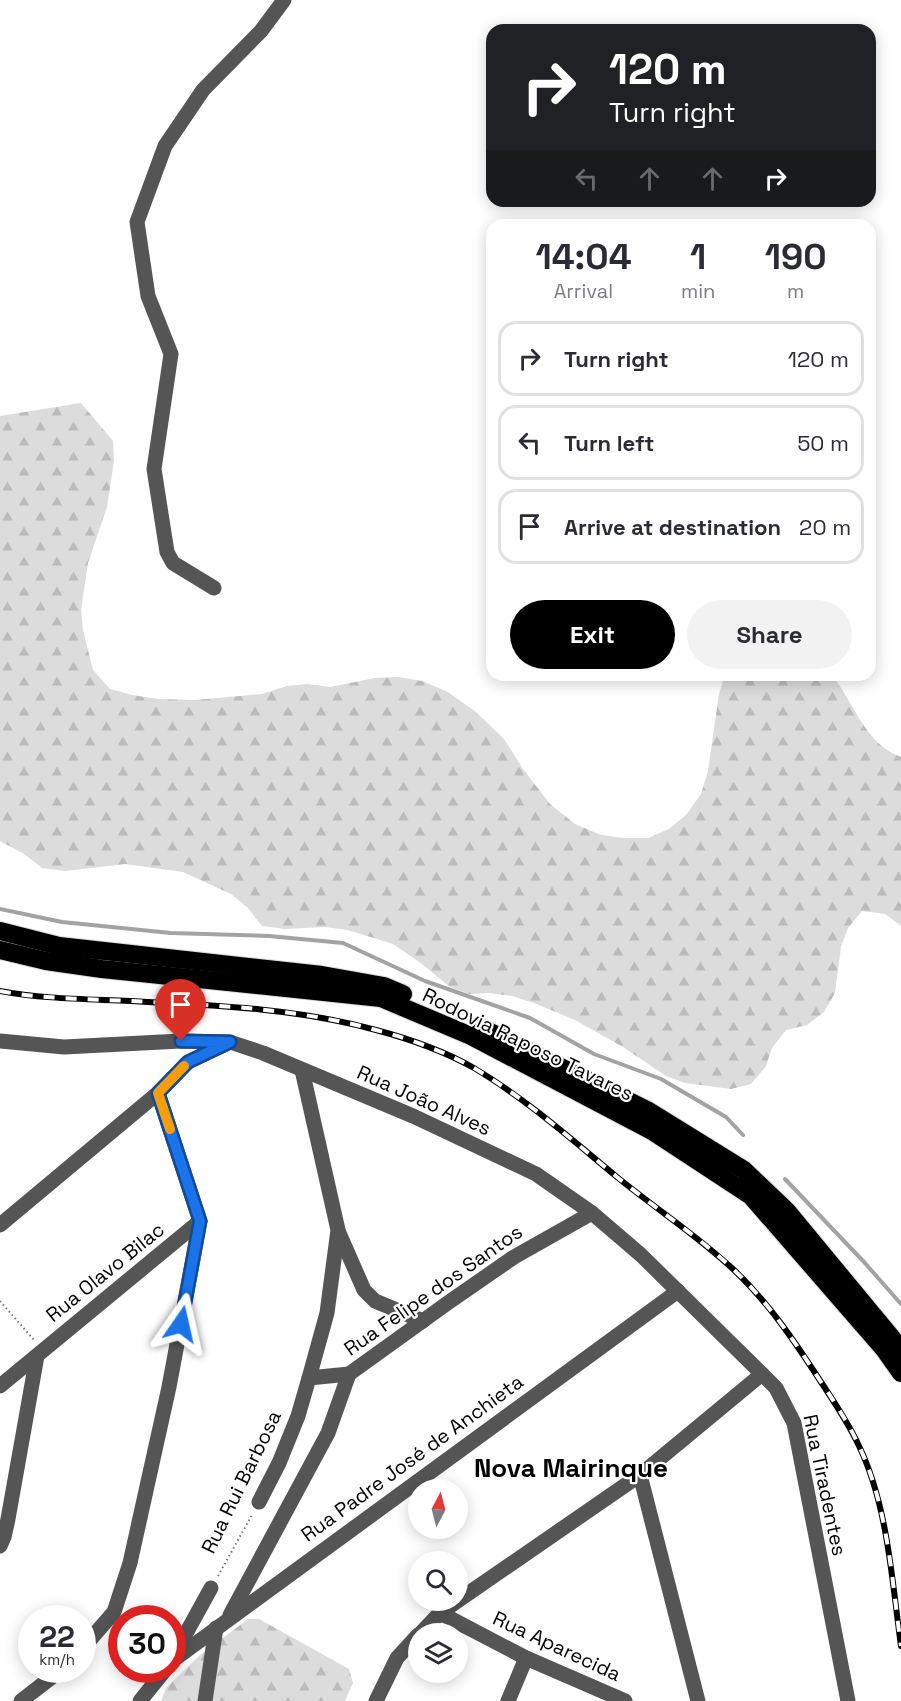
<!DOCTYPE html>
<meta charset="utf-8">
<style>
body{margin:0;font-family:"Space Grotesk",sans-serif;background:#f2f2f3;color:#2b2b33;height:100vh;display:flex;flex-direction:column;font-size:22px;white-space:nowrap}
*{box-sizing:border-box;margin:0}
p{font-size:20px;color:#7c7c81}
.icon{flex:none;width:33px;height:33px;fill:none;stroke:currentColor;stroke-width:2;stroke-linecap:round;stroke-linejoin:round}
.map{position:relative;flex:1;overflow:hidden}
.drawer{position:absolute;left:486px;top:219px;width:390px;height:462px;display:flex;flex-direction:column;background:#fff;border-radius:18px;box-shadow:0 3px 15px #0003}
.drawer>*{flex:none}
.hud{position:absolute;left:486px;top:24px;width:390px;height:183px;border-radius:18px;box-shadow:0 3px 15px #0003;background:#202124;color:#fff;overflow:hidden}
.needle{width:39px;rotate:7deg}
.buttons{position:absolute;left:408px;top:1479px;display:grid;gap:12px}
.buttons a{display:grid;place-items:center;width:60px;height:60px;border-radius:50%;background:#fff;box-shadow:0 3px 15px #0003;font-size:30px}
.speed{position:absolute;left:18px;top:1605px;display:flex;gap:12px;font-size:30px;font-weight:700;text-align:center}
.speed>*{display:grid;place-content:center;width:78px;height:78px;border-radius:50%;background:#fff;box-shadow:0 3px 15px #0003;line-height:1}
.speed small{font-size:15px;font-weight:400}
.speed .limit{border:9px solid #d22;background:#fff;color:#111}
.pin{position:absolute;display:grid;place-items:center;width:51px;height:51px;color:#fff;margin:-62px -26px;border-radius:50% 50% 50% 0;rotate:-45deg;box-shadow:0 0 6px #0007}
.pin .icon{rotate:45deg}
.me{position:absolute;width:66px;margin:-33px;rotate:11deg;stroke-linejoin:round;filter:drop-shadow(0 0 4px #0008)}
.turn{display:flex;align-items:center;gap:21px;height:126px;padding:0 24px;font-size:27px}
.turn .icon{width:78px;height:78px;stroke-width:2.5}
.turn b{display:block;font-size:42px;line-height:51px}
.lanes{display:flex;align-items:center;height:57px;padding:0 24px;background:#0003;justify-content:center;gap:30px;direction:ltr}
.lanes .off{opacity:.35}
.eta{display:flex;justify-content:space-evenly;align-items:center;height:102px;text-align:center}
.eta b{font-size:36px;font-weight:800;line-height:42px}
.primary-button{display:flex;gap:12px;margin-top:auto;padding:12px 24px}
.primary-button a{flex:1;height:69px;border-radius:36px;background:#000;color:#fff;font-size:24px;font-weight:800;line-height:69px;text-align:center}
.primary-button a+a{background:#f2f2f3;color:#2b2b33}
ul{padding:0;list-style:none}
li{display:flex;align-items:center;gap:18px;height:75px;margin:0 12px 9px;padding:0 12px;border:3px solid #e1e1e2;border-radius:18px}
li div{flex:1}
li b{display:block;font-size:22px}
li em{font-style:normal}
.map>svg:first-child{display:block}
.forest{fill:url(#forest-firs)}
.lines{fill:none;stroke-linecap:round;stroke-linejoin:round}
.stream{stroke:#a3a3a3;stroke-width:4}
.highway-casing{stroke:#dbdbdb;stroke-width:20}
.path{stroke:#777;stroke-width:2;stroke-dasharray:1.5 3;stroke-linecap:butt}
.minor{stroke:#555;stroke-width:15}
.highway{stroke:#000;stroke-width:18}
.rail-casing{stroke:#000;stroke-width:6}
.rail{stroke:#fff;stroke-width:4;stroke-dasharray:11;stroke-linecap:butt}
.route-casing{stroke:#114b97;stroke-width:15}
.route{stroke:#1a73e8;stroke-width:10}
.slow{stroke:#f59e0b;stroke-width:10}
.labels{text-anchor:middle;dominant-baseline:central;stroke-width:4.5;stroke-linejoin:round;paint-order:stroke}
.street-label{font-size:20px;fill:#000;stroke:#fff}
.district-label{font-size:26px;font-weight:bold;fill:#000;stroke:#fff}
</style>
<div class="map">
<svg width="901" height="1701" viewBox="0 0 901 1701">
<defs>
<pattern id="forest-firs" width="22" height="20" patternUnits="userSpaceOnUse" patternTransform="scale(1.5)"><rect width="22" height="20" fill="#dcdcdc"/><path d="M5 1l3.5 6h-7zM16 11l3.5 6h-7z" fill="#bbb"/></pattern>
</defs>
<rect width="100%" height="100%" fill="#fff"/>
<g class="forest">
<path d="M 81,403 L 113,441 L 114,461 L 107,507 L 88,563 L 81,610 L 83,630 L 93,670 L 110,689 L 132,695 L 159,699 L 195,700 L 262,694 L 287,686 L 307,684 L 330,687 L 375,678 L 398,677 L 422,681 L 448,692 L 476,712 L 504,739 L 523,769 L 550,804 L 575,824 L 601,835 L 624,838 L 648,838 L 669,829 L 686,815 L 701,794 L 708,771 L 719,694 L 725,675 L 832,675 C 854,703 865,744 901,757 L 901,926 L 885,914 L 862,911 L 848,928 L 841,947 L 835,993 L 824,1012 L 807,1025 L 786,1030 L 772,1048 L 766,1066 L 751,1084 L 731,1089 L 685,1083 L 666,1076 L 623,1047 L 575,1020 L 534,1003 L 512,996 L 489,993 L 469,994 L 450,987 L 422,964 L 393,944 L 348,930 L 325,927 L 285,929 L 262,926 L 248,908 L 231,894 L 183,872 L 125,864 L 65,871 L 42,868 L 24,854 L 0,841 L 0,416 Z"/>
<polygon points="248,1619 259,1619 349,1669 353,1683 345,1701 161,1701 166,1688 199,1656"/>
</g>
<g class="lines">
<g class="stream">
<polyline points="0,909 62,922 171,933 269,936 343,943 425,981 530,1018 594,1054 661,1079 726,1117 743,1135"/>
<polyline points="785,1179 864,1262 901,1304"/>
</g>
<defs>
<g id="highway">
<polyline points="0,931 59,946 322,975 384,986 403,994"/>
<polyline points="0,950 46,961 102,969 381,998 471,1036 652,1131 751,1196 884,1349 901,1373"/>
<polyline points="478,1026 647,1110 744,1170 787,1211 901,1349"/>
</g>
</defs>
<use href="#highway" class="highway-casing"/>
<g class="path">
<polyline points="0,1301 34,1340"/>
<polyline points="218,1576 253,1513"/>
</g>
<g class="minor">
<polyline points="214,588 173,563 167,552 154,469 171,354 148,296 137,222 165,146 203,90 261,31 284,0"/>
<polyline points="0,1041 64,1047 181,1041 230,1042 263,1053 413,1116 536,1174 592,1213 641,1255 762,1374 776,1388 794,1423 848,1701"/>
<polyline points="0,1225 158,1093 188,1062 226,1044"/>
<polyline points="339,1233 364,1290 375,1301 423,1321"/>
<polyline points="309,1378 349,1374"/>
<polyline points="0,1386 200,1221"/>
<polyline points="640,1475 698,1701"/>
<polyline points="259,1502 279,1463 298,1416 309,1378 327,1313 338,1230 302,1070"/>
<polyline points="0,1546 4,1537 8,1519 37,1356"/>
<polyline points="440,1613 526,1658 625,1701"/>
<polyline points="230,1615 328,1433 349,1374 449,1302 514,1257 592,1213"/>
<polyline points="420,1634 440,1613 640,1475 762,1374"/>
<polyline points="82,1649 114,1612 130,1563 169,1387 200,1221 158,1093"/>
<polyline points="173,1657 211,1588"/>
<polyline points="172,1661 678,1291"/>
<polyline points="21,1701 61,1670"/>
<polyline points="140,1701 165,1670"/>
<polyline points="205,1701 216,1628"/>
<polyline points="376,1701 397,1658 418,1635"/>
<polyline points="508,1701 526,1658"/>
</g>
<use href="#highway" class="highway"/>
<defs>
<path id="rail" d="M 0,991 C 42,999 87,999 130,1001 C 212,1005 296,1008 376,1030 C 410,1039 444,1051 474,1068 C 526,1099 571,1139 617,1177 C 656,1209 698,1236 734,1270 C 769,1303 795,1342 821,1382 C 835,1403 849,1424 859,1446 C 888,1506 892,1582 901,1646"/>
</defs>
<use href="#rail" class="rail-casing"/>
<use href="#rail" class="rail"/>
</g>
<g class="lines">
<defs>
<polyline id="route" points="181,1324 200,1221 158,1093 188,1062 230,1042 181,1041"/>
</defs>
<use href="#route" class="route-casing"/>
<use href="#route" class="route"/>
<polyline class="slow" points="170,1129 158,1093 184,1066"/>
</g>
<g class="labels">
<g class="street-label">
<text transform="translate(528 1044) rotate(26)">Rodovia Raposo Tavares</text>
<text transform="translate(424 1100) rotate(24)">Rua João Alves</text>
<text transform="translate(105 1272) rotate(-39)">Rua Olavo Bilac</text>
<text transform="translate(433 1290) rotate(-35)">Rua Felipe dos Santos</text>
<text transform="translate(412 1458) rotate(-36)">Rua Padre José de Anchieta</text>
<text transform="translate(241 1482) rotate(-64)">Rua Rui Barbosa</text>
<text transform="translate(825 1485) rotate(78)">Rua Tiradentes</text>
<text transform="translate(557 1646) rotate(25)">Rua Aparecida</text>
</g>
<g class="district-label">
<text x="571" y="1468">Nova Mairinque</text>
</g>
</g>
</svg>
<div class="buttons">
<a><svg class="needle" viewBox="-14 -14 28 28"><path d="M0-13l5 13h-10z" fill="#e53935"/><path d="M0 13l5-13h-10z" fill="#7c7c81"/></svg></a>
<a><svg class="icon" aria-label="search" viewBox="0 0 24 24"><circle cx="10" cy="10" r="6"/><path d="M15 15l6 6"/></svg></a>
<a><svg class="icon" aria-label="layers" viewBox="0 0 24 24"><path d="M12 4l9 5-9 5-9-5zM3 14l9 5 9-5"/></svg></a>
</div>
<div class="speed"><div>22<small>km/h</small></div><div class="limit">30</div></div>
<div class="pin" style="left:181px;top:1041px;background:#d93025"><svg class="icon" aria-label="arrive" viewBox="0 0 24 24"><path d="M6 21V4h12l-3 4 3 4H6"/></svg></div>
<svg class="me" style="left:181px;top:1324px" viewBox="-20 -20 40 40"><path d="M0-17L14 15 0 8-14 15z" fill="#1a73e8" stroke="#fff" stroke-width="4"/></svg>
<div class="hud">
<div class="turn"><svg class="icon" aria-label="right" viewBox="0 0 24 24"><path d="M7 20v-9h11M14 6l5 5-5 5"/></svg><div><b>120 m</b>Turn right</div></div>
<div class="lanes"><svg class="icon off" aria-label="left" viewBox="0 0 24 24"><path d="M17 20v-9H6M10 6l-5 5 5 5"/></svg><svg class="icon off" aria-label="ahead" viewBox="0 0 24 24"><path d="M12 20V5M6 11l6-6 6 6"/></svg><svg class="icon off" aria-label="ahead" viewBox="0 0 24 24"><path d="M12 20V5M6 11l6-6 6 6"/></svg><svg class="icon" aria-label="right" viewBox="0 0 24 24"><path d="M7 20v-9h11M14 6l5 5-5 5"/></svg></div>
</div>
<section class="drawer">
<div class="eta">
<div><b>14:04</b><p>Arrival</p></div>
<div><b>1</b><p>min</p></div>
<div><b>190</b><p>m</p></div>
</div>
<ul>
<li><svg class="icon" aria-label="right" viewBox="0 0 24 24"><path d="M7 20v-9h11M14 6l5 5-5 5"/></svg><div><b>Turn right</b></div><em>120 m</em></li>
<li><svg class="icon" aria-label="left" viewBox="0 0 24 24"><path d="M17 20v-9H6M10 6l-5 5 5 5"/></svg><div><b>Turn left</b></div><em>50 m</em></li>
<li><svg class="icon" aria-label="arrive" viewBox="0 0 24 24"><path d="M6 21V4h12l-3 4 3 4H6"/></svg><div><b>Arrive at destination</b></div><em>20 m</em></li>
</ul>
<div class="primary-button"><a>Exit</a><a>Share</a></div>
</section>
</div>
